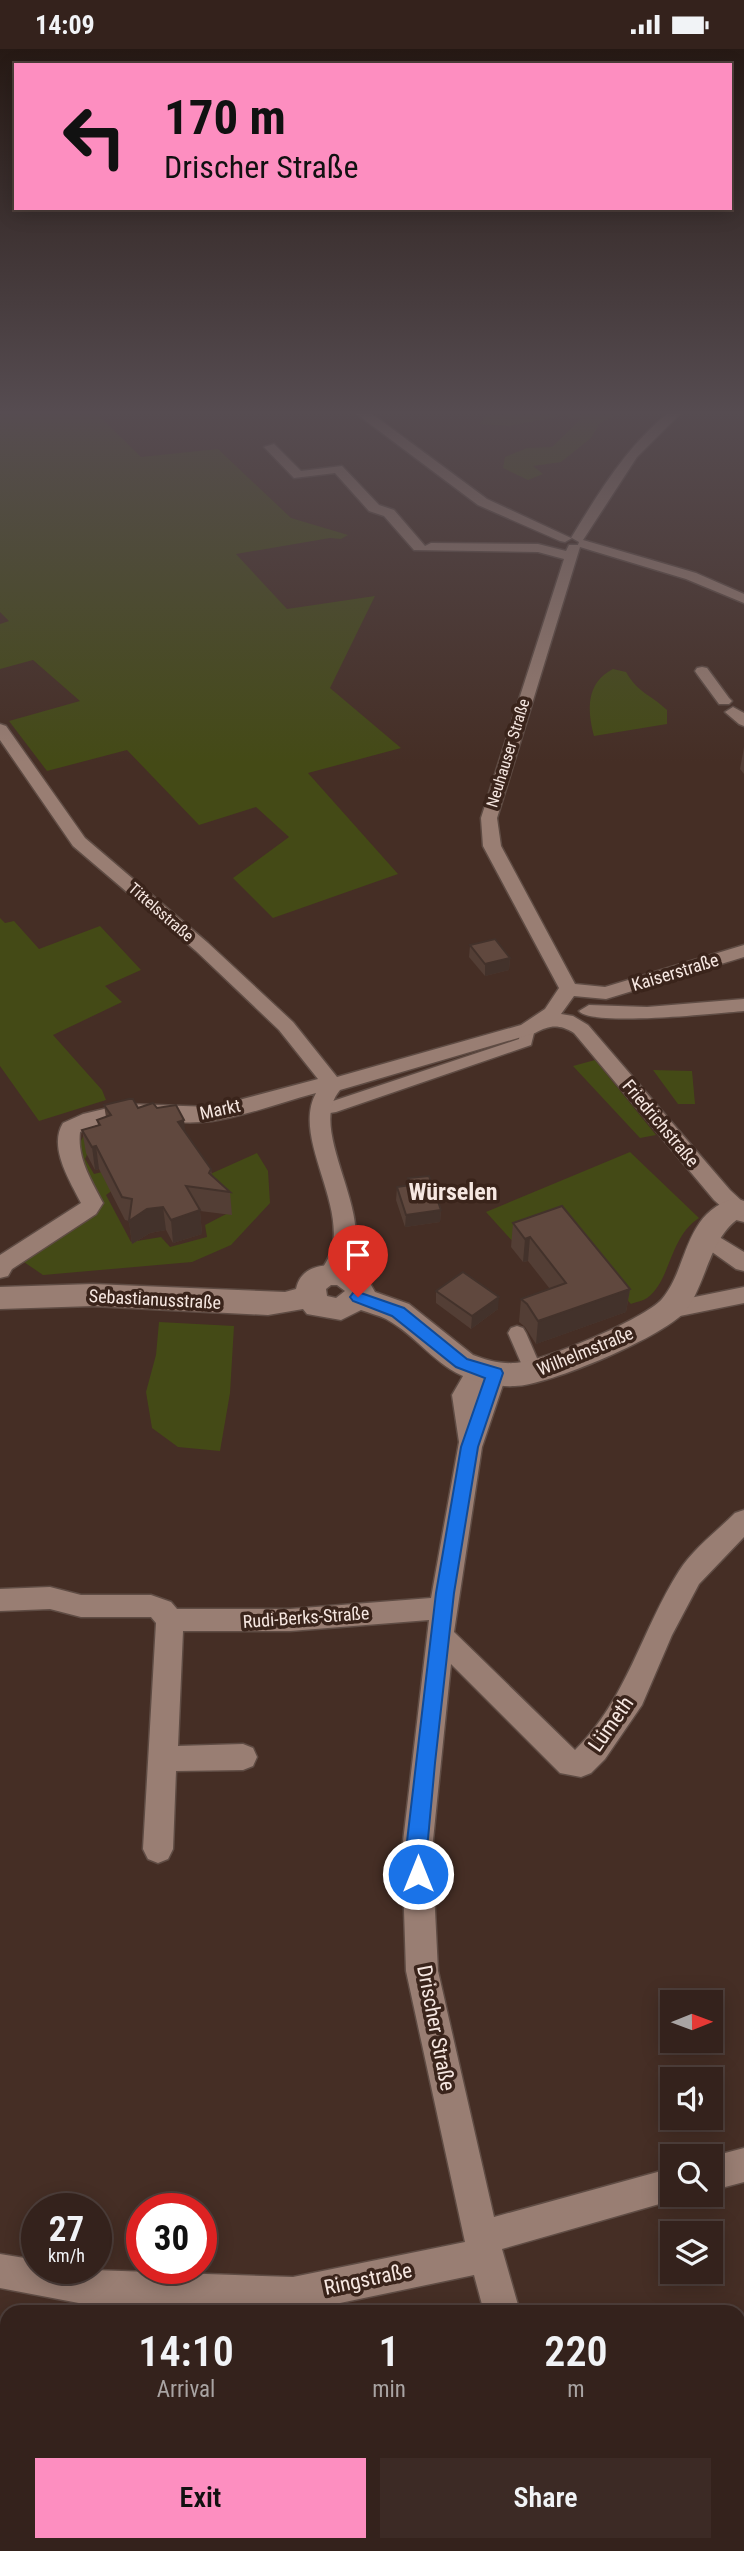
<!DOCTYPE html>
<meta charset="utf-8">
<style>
body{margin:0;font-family:"Roboto Condensed",sans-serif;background:#3c2a25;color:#f1f3f6;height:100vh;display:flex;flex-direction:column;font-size:26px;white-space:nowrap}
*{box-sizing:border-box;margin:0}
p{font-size:23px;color:#a9a4a3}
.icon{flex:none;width:38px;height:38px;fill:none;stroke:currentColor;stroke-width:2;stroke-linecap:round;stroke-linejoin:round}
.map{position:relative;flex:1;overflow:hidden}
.sheet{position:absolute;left:0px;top:2256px;width:746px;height:247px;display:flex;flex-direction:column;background:#34221c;border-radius:21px 21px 0 0;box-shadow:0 4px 18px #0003,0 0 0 2px #4e3f3b}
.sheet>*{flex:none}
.top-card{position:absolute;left:14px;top:14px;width:718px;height:147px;border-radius:0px;box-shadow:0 4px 18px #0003,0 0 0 2px #4e3f3b;background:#fd8ec0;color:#111;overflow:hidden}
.needle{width:46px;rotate:89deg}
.tools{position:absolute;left:660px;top:1941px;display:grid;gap:14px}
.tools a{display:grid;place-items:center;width:63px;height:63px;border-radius:0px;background:#34221c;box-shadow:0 4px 18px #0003,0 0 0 2px #4e3f3b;font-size:35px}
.speed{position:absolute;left:21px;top:2144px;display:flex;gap:14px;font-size:35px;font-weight:700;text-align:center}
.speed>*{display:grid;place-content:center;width:91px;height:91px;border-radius:50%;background:#34221c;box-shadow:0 4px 18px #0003,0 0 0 2px #4e3f3b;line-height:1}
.speed small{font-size:18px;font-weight:400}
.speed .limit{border:10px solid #d22;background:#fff;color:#111}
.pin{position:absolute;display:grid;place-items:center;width:60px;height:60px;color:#fff;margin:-72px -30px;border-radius:50% 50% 50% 0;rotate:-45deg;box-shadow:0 0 7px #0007}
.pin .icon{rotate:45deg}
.me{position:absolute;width:77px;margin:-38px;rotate:0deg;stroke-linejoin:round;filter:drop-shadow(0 0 5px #0008)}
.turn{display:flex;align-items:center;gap:24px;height:147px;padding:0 35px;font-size:32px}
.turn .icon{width:91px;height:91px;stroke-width:2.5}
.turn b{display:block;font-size:49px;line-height:60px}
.eta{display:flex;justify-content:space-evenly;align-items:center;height:119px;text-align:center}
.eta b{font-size:42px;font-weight:600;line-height:49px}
.cta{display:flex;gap:14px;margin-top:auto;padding:14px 35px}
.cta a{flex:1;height:80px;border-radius:0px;background:#fd8ec0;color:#111;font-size:28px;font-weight:600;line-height:80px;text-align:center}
.cta a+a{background:#3c2a25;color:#f1f3f6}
.status{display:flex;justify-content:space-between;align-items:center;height:49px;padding:0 35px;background:#34221c;direction:ltr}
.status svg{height:19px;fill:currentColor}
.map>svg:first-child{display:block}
.green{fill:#444a16}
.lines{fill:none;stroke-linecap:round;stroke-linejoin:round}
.pedestrian-casing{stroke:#5f4c44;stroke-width:3}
.minor-casing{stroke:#5f4c44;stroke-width:3}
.tertiary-casing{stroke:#5f4c44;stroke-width:3}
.pedestrian{fill:#997e73;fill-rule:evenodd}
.minor{fill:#997e73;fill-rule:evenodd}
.tertiary{fill:#997e73;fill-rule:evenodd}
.wall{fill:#533e35}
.shaded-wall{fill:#43322b}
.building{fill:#60483e;stroke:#43322b;stroke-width:2}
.route{fill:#1a73e8;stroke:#114b97;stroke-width:2}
.labels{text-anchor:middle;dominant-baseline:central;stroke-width:7;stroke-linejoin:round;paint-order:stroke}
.far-street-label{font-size:16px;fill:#f6e7e1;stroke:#3a241b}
.street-label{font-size:18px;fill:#f6e7e1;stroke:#3a241b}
.near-street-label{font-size:21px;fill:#f6e7e1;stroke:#3a241b}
.district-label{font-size:24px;font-weight:bold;fill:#f6e7e1;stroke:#3a241b}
</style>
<div class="status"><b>14:09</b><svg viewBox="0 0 49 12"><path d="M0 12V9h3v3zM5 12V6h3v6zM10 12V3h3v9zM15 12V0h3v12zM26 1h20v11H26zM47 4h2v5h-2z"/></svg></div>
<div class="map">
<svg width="744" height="2502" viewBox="0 0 744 2502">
<rect width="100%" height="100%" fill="#452e25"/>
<g class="green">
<polygon points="0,363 95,363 141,408 218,400 291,469 348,486 341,490 330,489 236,505 287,560 375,547 330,639 401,699 308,724 398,825 273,869 233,829 289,788 256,758 199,776 127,701 47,722 9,672 80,652 33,611 0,620 0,575 9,572 0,563"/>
<polygon points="519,363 622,363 600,374 591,389 561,413 533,417 543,425 528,431 503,419 505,408 527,399 552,398 581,370 561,367 509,377 479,375 486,367"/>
<path d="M 613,620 L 626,623 C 638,644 650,645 667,661 L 667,675 L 594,687 C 587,660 586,634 613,620 Z"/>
<polygon points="0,869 5,874 14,872 39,900 100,877 141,921 105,937 122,953 53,986 102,1041 106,1051 39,1072 0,1017"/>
<polygon points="595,1011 656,1086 640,1089 573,1017"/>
<polygon points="653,1021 692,1022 695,1055 678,1055"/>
<path d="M 103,1071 L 85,1110 L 94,1125 L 110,1121 L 117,1138 L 106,1146 L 131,1193 L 161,1188 L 170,1198 L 207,1188 L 205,1176 L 230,1163 L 208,1126 L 257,1104 L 268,1122 L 270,1154 L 231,1196 L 192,1213 L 43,1226 L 21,1211 L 91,1163 C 82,1130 63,1088 103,1071 Z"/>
<path d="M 630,1103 L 699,1169 C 669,1188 671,1232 647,1249 C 643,1252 635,1253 631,1255 L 561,1178 L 515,1195 L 486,1163 Z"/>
<polygon points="159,1273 234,1277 230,1344 220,1402 178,1398 152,1379 146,1343 156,1306"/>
</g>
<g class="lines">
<defs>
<g id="pedestrian">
<polygon points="528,975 535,980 531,996 336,1063 330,1064 322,1059 324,1055 519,990 521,980"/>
<polygon points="517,1277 523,1279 526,1284 543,1323 540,1328 528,1328 525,1323 508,1284 511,1279"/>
</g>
<g id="minor">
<path d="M 354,363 L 368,363 L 379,370 L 487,450 L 571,489 C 599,443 627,397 669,363 L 682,363 L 637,408 L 583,491 L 696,524 L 744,545 L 744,554 L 686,530 L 580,498 L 497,769 L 501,797 L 575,935 L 605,938 L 744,896 L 744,908 L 606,950 L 574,947 L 561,965 L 573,967 L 588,976 L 730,1141 L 744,1154 L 744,1173 L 736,1171 L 714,1151 L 574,984 C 559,975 550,976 535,984 L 340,1041 C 309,1077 363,1148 355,1197 C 353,1209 345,1220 338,1231 L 330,1233 L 322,1231 L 319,1225 C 324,1216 331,1207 333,1196 C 341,1146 293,1086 316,1044 C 282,1053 246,1067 212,1072 C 160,1079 134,1057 80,1083 C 77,1109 91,1131 103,1154 L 96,1165 L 12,1220 L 8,1227 L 0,1229 L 0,1206 L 81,1154 C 70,1132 48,1098 63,1074 L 83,1065 L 125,1055 L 212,1058 L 318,1030 L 279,981 L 196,902 L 73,797 L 0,691 L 0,675 L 6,677 L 85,789 L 208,894 L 293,973 L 337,1028 L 521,976 L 545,960 L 559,939 L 483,797 L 481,769 L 564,510 L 538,503 L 414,501 L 384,467 L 369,462 L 335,424 L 294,429 L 264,398 L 274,395 L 301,422 L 342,417 L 379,456 L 394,461 L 425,497 L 431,494 L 538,495 L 566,502 L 569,496 L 578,496 L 579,493 L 572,489 L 565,493 L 560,492 L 478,456 Z"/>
<polygon points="702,618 707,619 729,649 732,652 729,655 719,655 697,625 695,622 697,619"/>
<polygon points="733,658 744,664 744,677 739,675 725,663"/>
<path d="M 744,950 L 744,962 C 718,964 592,978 579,962 L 589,956 L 647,958 Z"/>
<polygon points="706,1180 744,1203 744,1222 736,1220 698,1193 695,1188 698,1183"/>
<polygon points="744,1238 744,1254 670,1269 662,1267 659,1261 662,1255 670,1253"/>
<path d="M 478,1312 L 488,1317 L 495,1315 L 503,1318 L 507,1324 L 482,1398 L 454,1583 L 575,1701 C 626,1652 642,1580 679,1522 C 693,1500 717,1482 735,1464 L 744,1461 L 744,1488 L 699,1535 L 672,1586 L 642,1656 L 605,1710 L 591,1724 L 581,1728 L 560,1724 L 451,1615 L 432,1801 L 438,1922 L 494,2168 L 672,2119 L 672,2146 L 685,2146 L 684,2148 L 502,2200 L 520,2263 L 484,2263 L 474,2226 L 297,2263 L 84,2255 L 0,2239 L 0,2205 L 37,2211 L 37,2219 L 293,2228 L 465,2193 L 406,1922 L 402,1801 L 429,1571 L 290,1582 L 183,1582 L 178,1697 L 243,1695 L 253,1699 L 257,1708 L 253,1717 L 243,1721 L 176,1722 L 173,1800 L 168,1810 L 158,1814 L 148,1810 L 143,1800 L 156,1574 L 151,1568 L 81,1568 L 50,1560 L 0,1562 L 0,1540 L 50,1538 L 81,1546 L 151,1546 L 171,1553 L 177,1560 L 290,1560 L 431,1549 L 459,1393 L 452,1346 L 470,1315 Z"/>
<polygon points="744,2099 744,2133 710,2142 710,2108"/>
<polygon points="554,2496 592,2496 595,2502 556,2502"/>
</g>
<path id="tertiary" d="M 735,1149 L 744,1152 L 744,1166 C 710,1185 708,1230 687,1260 C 669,1286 547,1337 515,1337 C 500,1338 481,1334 468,1329 C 435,1317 416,1286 386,1270 C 378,1266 369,1264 361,1261 L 341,1271 L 307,1265 L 303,1260 L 268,1266 L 93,1257 L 0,1260 L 0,1238 L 93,1235 L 285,1243 L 296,1240 C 303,1208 342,1215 364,1224 L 375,1243 L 409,1255 L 473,1306 C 485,1311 501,1315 515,1314 C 542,1313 645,1270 662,1250 C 689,1218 683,1164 735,1149 ZM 331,1236 L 337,1236 L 345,1242 L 336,1249 L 327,1247 L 326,1240 Z"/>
</defs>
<use href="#pedestrian" class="pedestrian-casing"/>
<use href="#minor" class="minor-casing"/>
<use href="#tertiary" class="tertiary-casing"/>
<use href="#pedestrian" class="pedestrian"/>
<use href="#minor" class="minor"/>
<use href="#tertiary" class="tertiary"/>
</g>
<g class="wall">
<polygon points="744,698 744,725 740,720"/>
<polygon points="470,896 510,909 509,921 485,927 469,908"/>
<polygon points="104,1056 157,1059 185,1083 211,1120 212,1127 230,1143 232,1166 200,1162 202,1185 173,1194 166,1181 150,1184 132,1195 129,1172 125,1171 99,1120 95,1121 86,1104 82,1081 98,1076 97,1071 106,1068"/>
<polygon points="408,1129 441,1161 440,1173 405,1178 396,1151 397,1138 408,1137"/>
<polygon points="513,1174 630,1240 626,1263 536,1295 525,1278 519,1273 521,1250 550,1240 528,1212 523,1213 511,1198"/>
<polygon points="436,1242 498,1260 471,1280 436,1254"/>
</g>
<g class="shaded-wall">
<polygon points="510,909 509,921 485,927 485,915"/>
<polygon points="184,1071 187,1094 178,1073"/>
<polygon points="96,1097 99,1120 95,1121 92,1098"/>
<polygon points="163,1158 166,1181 150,1184 132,1195 129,1172 147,1160"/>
<polygon points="200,1161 202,1185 173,1194 171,1171"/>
<polygon points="441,1161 440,1173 405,1178 406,1166"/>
<polygon points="530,1188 528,1212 523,1213 525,1190"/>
<polygon points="630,1240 626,1263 536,1295 538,1272"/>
<polygon points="499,1248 498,1260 471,1280 472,1267"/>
</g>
<g class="building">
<polygon points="495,890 510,909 485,915 470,896"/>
<polygon points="129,1050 133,1050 138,1059 153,1054 157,1059 176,1056 184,1071 178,1073 211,1120 209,1124 230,1143 186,1137 200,1161 171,1171 163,1158 147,1160 129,1172 132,1150 122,1148 96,1097 92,1098 82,1081 100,1076 97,1071 111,1066 104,1056"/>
<polygon points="429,1127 441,1161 406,1166 397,1138 411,1136 408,1129"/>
<polygon points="562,1157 630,1240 538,1272 527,1255 521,1250 566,1234 530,1188 525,1190 513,1174"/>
<polygon points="463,1223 499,1248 472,1267 436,1242"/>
</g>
<linearGradient id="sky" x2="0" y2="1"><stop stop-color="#261914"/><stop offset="0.51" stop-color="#564c51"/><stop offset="1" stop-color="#564c51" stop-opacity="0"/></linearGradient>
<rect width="744" height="713" fill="url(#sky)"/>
<polygon class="route" points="358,1243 404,1259 467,1310 501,1320 503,1324 478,1398 454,1544 435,1714 427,1801 428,1825 425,1832 418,1835 410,1832 407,1825 406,1801 436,1544 461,1398 485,1329 456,1318 392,1267 353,1252 350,1248 353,1244"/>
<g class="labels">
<g class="far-street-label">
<text transform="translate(508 704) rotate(-73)">Neuhauser Straße</text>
<text transform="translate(161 863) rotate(41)">Tittelsstraße</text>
</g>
<g class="street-label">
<text transform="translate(675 923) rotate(-17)">Kaiserstraße</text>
<text transform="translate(220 1060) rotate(-12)">Markt</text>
<text transform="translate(661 1074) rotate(50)">Friedrichstraße</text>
<text transform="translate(155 1250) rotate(3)">Sebastianusstraße</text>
<text transform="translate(585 1302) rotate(-22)">Wilhelmstraße</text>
<text transform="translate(306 1568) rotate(-4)">Rudi-Berks-Straße</text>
</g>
<g class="near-street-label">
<text transform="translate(611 1675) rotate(-55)">Lümeth</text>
<text transform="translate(436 1979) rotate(79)">Drischer Straße</text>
<text transform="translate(368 2230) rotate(-12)">Ringstraße</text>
</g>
<g class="district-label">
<text x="453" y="1143">Würselen</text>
</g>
</g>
</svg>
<div class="tools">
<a><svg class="needle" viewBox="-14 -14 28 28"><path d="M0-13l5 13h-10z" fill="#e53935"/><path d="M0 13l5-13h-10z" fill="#a9a4a3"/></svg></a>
<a><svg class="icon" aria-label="sound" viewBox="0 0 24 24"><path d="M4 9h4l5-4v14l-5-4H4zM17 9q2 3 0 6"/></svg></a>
<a><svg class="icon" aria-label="search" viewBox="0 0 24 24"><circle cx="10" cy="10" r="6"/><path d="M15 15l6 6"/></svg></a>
<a><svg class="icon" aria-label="layers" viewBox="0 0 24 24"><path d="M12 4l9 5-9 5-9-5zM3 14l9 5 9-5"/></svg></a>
</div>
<div class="speed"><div>27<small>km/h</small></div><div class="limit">30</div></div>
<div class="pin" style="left:358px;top:1248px;background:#d93025"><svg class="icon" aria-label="arrive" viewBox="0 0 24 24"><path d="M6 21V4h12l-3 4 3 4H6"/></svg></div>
<svg class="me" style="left:418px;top:1825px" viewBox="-20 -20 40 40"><circle r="17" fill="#1a73e8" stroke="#fff" stroke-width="3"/><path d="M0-11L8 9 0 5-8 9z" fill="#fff"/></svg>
<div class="top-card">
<div class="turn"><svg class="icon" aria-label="left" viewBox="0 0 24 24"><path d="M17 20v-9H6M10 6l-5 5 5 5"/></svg><div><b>170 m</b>Drischer Straße</div></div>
</div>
<section class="sheet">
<div class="eta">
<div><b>14:10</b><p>Arrival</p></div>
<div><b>1</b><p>min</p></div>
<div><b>220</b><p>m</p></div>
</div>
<div class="cta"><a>Exit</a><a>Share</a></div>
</section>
</div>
